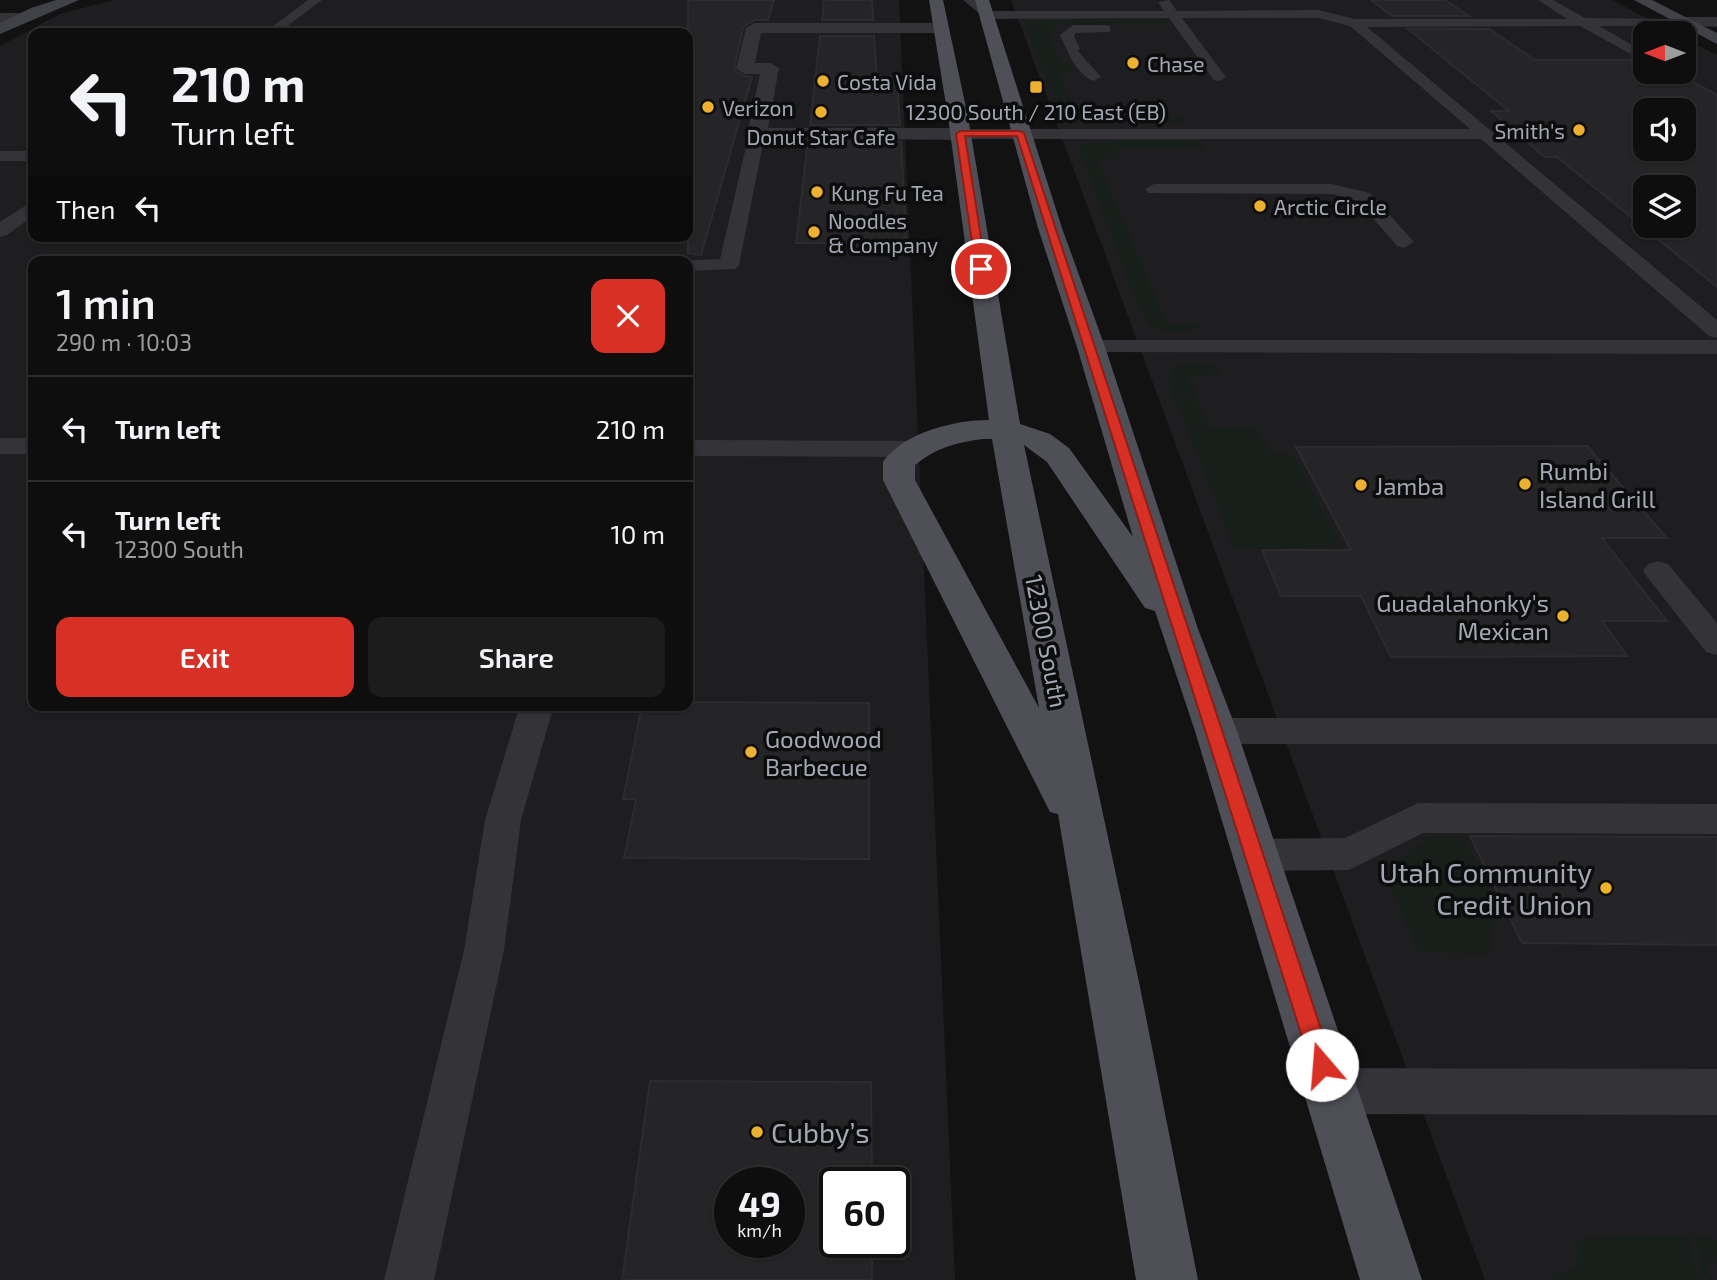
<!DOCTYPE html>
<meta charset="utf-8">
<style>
body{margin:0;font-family:"Exo 2",sans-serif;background:#1c1c1c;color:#f1f3f6;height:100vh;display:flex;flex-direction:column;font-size:26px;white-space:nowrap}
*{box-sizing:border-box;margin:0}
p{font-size:23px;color:#9b9c9e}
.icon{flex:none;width:38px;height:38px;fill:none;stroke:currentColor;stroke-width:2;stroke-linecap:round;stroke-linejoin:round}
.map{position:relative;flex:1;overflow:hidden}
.drawer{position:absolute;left:28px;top:256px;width:665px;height:455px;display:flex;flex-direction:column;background:#0e0e0e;border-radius:14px;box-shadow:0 2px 5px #0004,0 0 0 2px #2e2e2e}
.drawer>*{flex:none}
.banner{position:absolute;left:28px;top:28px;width:665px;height:214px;border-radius:14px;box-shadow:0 2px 5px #0004,0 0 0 2px #2e2e2e;background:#0e0e0e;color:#f1f3f6;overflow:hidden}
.needle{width:46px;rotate:270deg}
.buttons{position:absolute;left:1633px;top:21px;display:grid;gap:14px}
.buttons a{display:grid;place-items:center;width:63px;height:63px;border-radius:14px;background:#0e0e0e;box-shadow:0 2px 5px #0004,0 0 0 2px #2e2e2e;font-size:35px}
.speed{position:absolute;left:714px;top:1167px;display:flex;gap:14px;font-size:35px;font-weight:700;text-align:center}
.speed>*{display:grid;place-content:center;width:91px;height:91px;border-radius:50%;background:#0e0e0e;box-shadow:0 2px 5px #0004,0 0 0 2px #2e2e2e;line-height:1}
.speed small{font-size:18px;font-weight:400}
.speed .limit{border:4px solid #111;border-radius:10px;background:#fff;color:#111}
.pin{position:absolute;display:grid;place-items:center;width:60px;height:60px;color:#fff;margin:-30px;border:4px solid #fff;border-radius:50%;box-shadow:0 2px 7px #0007}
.me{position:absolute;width:77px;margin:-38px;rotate:342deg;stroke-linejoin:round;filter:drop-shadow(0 0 5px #0008)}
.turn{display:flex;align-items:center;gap:24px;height:147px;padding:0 28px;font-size:32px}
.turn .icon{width:91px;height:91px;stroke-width:2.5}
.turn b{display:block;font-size:49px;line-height:60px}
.then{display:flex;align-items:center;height:66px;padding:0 28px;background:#0003;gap:14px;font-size:26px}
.round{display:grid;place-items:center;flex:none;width:74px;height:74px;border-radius:14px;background:#1c1c1c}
.overview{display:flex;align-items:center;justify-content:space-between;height:119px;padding:0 28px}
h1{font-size:42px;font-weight:600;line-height:52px}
.button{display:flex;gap:14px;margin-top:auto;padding:14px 28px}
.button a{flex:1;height:80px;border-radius:14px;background:#d93025;color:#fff;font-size:28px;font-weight:600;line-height:80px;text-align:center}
.button a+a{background:#1c1c1c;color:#f1f3f6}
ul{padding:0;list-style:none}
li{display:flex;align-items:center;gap:21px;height:105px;padding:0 28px;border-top:2px solid #2e2e2e}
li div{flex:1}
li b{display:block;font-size:26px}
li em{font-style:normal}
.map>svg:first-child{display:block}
.built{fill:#1e1e20;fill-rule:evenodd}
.green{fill:#181e19}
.building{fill:#252527;stroke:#2c2c2f;stroke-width:2;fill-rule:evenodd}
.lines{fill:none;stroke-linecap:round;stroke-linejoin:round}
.lane{fill:#333338;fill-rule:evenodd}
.street{fill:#333338;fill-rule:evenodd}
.secondary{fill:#414248;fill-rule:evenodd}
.primary{fill:#4f5057;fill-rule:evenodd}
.route{fill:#d93025;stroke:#8d1f18;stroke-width:2}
.poi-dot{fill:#eeb02f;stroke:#0d0d0e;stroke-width:2.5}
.labels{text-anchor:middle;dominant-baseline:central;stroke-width:7;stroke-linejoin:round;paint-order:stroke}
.far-poi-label{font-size:21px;fill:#a3a8b4;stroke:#0d0d0e;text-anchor:start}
.poi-label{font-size:24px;fill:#a3a8b4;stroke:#0d0d0e;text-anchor:start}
.street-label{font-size:24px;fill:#a3a8b4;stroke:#0d0d0e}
.near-poi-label{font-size:28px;fill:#a3a8b4;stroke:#0d0d0e;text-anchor:end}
</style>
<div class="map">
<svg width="1717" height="1280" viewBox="0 0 1717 1280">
<rect width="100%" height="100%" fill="#121213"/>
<g class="built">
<path d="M 114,0 L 899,0 L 955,1280 L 0,1280 L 0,46 L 60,14 ZM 33,33 L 688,33 L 688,236 L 33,236 ZM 33,261 L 688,261 L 688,705 L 33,705 ZM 730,1183 L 789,1183 L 789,1242 L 730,1242 ZM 835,1183 L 894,1183 L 894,1242 L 835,1242 Z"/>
<path d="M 1011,0 L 1612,0 L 1675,33 L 1645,33 L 1645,72 L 1684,72 L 1684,38 L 1717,55 L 1717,1280 L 1485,1280 ZM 1645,110 L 1684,110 L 1684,149 L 1645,149 ZM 1645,187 L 1684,187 L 1684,226 L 1645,226 Z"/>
</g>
<g class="green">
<polygon points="1024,20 1162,20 1166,25 1058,25 1048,34 1061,61 1081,72 1060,73 1073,105 1095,106 1099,116 1188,118 1184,122 1080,122 1059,117"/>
<polygon points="1196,141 1205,148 1192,147 1206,150 1117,149 1120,158 1097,159 1162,312 1139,309 1081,155 1089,153 1081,154 1079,146 1091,142"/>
<path d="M 1140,310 L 1163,313 L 1168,324 L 1196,324 L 1199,327 C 1188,333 1162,332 1151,325 C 1146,322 1143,315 1140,310 Z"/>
<polygon points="1206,364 1218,367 1219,374 1188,376 1197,395 1171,393 1169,383 1171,367"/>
<polygon points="1174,396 1195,397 1210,428 1255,427 1271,454 1293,455 1341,546 1235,550"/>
<polygon points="1433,836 1464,837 1503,916 1491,926 1490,954 1419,952 1382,870"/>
<polygon points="1709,1234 1717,1241 1717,1262 1705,1263 1713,1280 1708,1280 1701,1272 1696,1238"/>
<polygon points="1690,1236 1696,1272 1703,1280 1548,1280 1555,1274 1573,1269 1579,1256 1575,1244 1588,1238"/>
</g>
<g class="building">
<polygon points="688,0 774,0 768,20 754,20 743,27 734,70 744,76 752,77 701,255 688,253"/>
<polygon points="824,0 872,0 873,20 822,20"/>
<polygon points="1371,0 1445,0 1469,16 1392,16"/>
<path d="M 1408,29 L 1489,29 L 1535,60 L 1645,60 L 1645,72 L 1675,72 L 1717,95 L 1717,287 L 1557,157 L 1545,157 L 1491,111 L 1509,111 ZM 1645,110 L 1684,110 L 1684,149 L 1645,149 ZM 1645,187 L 1684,187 L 1684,226 L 1645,226 Z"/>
<polygon points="820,36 874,36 877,76 897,76 900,125 810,125"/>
<polygon points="808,141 901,142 907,249 849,249 849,243 796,243"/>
<polygon points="1587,446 1667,538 1602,538 1667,621 1602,621 1627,656 1391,657 1361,596 1281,596 1262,550 1351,550 1296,447"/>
<polygon points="688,702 869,703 869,859 624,858 636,799 623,799 642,705 688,705"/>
<polygon points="1470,836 1717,837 1717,945 1522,943"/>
<path d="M 650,1081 L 871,1082 L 872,1183 L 835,1183 L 835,1242 L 872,1242 L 872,1280 L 622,1280 ZM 730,1183 L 789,1183 L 789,1242 L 730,1242 Z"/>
</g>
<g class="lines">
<g class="lane">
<polygon points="308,0 322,0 278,33 264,33"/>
<polygon points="963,0 976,0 989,11 1164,11 1158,2 1169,0 1177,11 1318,10 1355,19 1567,19 1538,0 1553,0 1585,18 1688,19 1689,22 1683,26 1599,26 1641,50 1641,56 1636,57 1580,26 1367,27 1717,320 1717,338 1709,336 1481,139 960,139 952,134 960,129 1470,129 1350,26 1318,18 1182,18 1226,77 1219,81 1214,80 1169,18 986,19"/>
<path d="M 1105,25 L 1110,26 L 1110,32 L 1076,33 L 1074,36 L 1080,49 L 1078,51 L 1101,77 L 1094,81 C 1076,75 1067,50 1060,35 L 1073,25 Z"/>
<polygon points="757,129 765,134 739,265 736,269 688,271 688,261 681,261 720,259 749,134"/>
<rect x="0" y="151" width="33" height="10"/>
<polygon points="1154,184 1332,184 1370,193 1414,242 1404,248 1397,246 1358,201 1332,194 1148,193 1145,189"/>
<polygon points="33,201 33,216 7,235 0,237 0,222"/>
<polygon points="1091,340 1717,340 1717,354 1083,352 1080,347 1083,342"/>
<rect x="0" y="438" width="33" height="16"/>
<polygon points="688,440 913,441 922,444 926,449 922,454 913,457 688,456"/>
<polygon points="1658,561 1668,564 1717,623 1717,655 1706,652 1648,578 1643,571 1648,564"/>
<polygon points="520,705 554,705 521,820 504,950 434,1280 384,1280 464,950 485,820"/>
<polygon points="1216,718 1717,718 1717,744 1216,744 1204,740 1199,731 1204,722"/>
<polygon points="1418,803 1717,804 1717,834 1423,833 1349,870 1255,871 1242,866 1236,855 1242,844 1255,839 1345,838"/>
<polygon points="1330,1068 1717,1069 1717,1115 1330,1114 1314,1107 1307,1091 1314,1075"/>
</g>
<g class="street">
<polygon points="0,13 23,13 31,18 23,23 0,23"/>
<polygon points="1683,17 1717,17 1717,27 1677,25 1675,22"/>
<polygon points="754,23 940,23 948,28 940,33 761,33 755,63 770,63 779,68 768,128 960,128 967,130 970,134 967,138 960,140 750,138 747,134 760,74 745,74 736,69 746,28"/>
</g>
<g class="secondary">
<polygon points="56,0 79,0 0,34 0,23 31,8"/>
<polygon points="1634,0 1652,0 1717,33 1717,44"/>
</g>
<path class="primary" d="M 929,0 L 943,0 L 968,117 L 1020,424 L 1050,434 L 1069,448 L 1133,537 L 1077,347 L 1038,228 L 975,0 L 989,0 L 1062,228 L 1105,347 L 1198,629 L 1237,731 L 1422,1280 L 1360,1280 L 1195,731 L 1155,611 L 1145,608 L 1047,462 L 1024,445 L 1140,987 L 1198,1280 L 1136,1280 L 1058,814 L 1050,812 L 883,480 L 883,462 C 904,432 955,420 989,420 L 948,117 ZM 983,439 L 992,439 L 1039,708 L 915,480 L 915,465 C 935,448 958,442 983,439 Z"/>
</g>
<polygon class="route" points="960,131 1020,131 1024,133 1333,1065 1330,1073 1322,1076 1314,1073 1311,1065 1017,136 965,136 986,269 981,272 976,269 956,134"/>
<g class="poi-dot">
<circle cx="1133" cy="63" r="7"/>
<circle cx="823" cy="81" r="7"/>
<rect x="1029" y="80" width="14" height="14" rx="3.5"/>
<circle cx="708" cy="107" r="7"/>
<circle cx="821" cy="112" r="7"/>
<circle cx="1579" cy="130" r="7"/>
<circle cx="817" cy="192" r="7"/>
<circle cx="1260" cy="206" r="7"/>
<circle cx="814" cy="232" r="7"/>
<circle cx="1525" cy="484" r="7"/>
<circle cx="1361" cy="485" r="7"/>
<circle cx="1563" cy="616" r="7"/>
<circle cx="751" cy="752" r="7"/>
<circle cx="1606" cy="888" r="7"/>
<circle cx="757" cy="1132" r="7"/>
</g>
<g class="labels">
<g class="far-poi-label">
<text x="1147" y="63">Chase</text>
<text x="837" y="81">Costa Vida</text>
<text x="722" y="107">Verizon</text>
<text x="1036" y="111" text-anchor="middle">12300 South / 210 East (EB)</text>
<text x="1565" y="130" text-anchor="end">Smith's</text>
<text x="821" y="136" text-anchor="middle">Donut Star Cafe</text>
<text x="831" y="192">Kung Fu Tea</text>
<text x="1274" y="206">Arctic Circle</text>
<text x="828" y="220">Noodles<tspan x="828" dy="24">&amp; Company</tspan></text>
</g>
<g class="poi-label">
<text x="1539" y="470">Rumbi<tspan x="1539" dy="28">Island Grill</tspan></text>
<text x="1375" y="485">Jamba</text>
<text x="1549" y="602" text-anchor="end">Guadalahonky's<tspan x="1549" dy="28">Mexican</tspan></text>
<text x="765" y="738">Goodwood<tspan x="765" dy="28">Barbecue</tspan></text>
</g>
<g class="street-label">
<text transform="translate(1047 641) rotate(79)">12300 South</text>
</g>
<g class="near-poi-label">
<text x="1592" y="872">Utah Community<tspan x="1592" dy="32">Credit Union</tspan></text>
<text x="771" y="1132" text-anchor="start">Cubby’s</text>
</g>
</g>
</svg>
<div class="buttons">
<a><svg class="needle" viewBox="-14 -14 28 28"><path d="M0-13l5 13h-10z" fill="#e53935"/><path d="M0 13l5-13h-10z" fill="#9b9c9e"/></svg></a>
<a><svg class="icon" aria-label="sound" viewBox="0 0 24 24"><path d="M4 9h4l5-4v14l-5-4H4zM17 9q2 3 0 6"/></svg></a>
<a><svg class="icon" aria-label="layers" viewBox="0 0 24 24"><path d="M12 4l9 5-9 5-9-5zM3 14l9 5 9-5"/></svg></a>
</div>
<div class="speed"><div>49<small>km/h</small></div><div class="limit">60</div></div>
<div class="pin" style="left:981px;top:269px;background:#d93025"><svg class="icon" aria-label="arrive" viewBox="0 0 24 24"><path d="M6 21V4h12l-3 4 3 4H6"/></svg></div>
<svg class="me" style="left:1322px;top:1065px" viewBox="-20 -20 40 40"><circle r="19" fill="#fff"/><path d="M0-13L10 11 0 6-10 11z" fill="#d93025"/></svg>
<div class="banner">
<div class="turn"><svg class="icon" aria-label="left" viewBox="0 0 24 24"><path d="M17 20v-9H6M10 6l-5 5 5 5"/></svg><div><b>210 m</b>Turn left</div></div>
<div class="then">Then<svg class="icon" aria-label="left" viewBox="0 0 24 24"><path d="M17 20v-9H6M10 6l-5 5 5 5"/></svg></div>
</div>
<section class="drawer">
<div class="overview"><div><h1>1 min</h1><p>290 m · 10:03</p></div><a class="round" style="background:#d93025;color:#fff"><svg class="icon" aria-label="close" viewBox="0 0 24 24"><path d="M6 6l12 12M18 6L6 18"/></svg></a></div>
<ul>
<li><svg class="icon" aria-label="left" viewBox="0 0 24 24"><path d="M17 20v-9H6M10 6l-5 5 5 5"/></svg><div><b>Turn left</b></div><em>210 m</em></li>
<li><svg class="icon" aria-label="left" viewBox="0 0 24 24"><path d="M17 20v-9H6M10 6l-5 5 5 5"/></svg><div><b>Turn left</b><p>12300 South</p></div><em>10 m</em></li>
</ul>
<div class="button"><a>Exit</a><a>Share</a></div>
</section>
</div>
